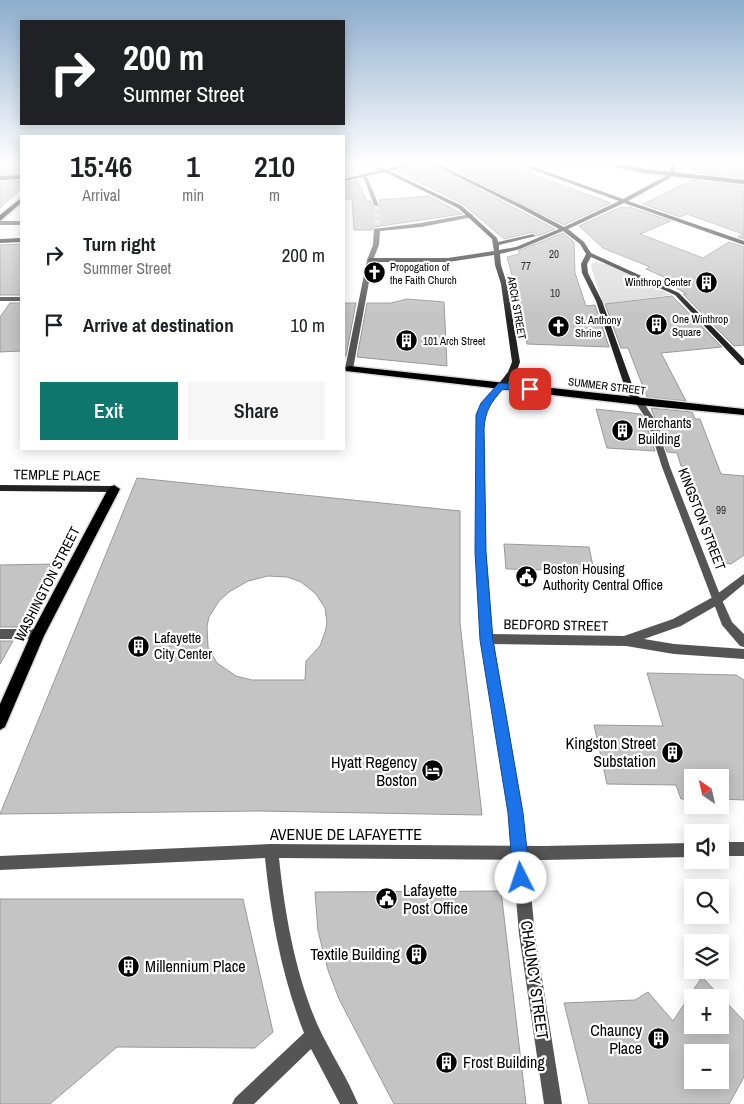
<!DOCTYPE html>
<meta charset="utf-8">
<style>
body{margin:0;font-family:"Archivo Narrow",sans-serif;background:#f6f6f6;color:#202124;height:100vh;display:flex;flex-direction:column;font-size:19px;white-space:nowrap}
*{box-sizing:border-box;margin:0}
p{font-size:16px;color:#757577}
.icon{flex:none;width:28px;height:28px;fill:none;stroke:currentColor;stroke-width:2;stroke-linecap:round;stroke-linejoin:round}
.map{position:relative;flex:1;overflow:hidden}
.side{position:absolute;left:20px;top:135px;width:325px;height:315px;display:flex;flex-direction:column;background:#fff;border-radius:0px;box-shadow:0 2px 12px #0003}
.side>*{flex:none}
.banner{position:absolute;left:20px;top:20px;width:325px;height:105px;border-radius:0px;box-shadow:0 2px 12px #0003;background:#202124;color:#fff;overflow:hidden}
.needle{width:32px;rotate:326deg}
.fabs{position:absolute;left:684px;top:769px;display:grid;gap:10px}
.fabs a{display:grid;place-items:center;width:45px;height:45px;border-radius:0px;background:#fff;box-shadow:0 2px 12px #0003;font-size:25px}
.pin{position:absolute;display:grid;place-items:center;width:42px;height:42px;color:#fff;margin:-21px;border-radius:10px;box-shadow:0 2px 8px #0006}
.me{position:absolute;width:55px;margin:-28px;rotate:356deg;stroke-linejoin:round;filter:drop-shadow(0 0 4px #0008)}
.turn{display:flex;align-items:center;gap:18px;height:105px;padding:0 20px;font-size:22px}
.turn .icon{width:65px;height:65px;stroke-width:2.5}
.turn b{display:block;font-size:35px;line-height:42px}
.eta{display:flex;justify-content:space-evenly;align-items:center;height:85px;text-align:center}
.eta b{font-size:30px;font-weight:600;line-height:35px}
.primary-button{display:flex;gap:10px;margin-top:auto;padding:10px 20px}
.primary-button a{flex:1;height:58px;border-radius:0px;background:#0f766e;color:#fff;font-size:20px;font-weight:600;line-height:58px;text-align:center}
.primary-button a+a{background:#f6f6f6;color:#202124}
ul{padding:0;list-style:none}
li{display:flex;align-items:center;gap:15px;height:70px;padding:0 20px}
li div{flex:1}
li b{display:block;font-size:19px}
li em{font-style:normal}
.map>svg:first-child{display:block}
.green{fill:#dcdcdc}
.building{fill:#c4c4c4;stroke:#999;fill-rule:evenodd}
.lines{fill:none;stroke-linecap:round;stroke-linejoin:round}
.minor-tunnel{stroke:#d9d9d9;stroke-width:5;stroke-dasharray:5 2.5;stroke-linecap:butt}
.primary-casing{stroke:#dbdbdb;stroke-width:3}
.minor{fill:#555;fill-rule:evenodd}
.tertiary{fill:#555;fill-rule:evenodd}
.secondary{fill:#222;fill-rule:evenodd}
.primary{fill:#000;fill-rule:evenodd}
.route{fill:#1a73e8;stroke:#114b97}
.labels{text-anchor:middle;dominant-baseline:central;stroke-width:4.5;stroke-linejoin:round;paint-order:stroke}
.number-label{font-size:11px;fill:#313131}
.far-poi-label{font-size:11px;fill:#000;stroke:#fff;text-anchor:start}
.far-street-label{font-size:11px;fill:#000;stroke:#fff}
.poi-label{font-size:14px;fill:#000;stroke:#fff;text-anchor:start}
.street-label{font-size:14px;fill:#000;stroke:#fff}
.near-poi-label{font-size:16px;fill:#000;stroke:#fff;text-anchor:end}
.near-street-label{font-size:16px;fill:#000;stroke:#fff}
</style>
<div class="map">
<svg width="744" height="1104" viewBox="0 0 744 1104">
<rect width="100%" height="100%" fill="#fff"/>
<polygon class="green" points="596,262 611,265 671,295 603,304 591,267 592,263"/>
<g class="building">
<polygon points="0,164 21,164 21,173 0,174"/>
<polygon points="418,164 430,164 555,229 538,236 533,232 504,239 463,204 396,171"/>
<polygon points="443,164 504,164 611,203 564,225"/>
<polygon points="694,164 744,164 744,178 695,173"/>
<polygon points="357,180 367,201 370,201 374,207 381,207 379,200 429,196 462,214 374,227 372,230 354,230 352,199 344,199 344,183"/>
<polygon points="692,180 744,186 744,239 738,237 743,234 687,214 680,217 643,204"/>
<polygon points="21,181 21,189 0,208 0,182"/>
<polygon points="621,207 626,208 629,207 671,221 640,234 703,258 729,242 744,247 744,345 734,346 683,294 687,294 668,283 673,281 646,269 650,267 603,248 579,226"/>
<polygon points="563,233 574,242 575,273 586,306 595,305 609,347 527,344 518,285 514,282 507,257 520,254 518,251"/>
<polygon points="21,244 21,295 0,295 0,245"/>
<polygon points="672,296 722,347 661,353 686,401 647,397 628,348 621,348 605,304"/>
<polygon points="407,299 444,302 447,366 357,357 367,303 391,303"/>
<polygon points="10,303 21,303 21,351 0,352 0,317"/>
<polygon points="344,303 356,303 346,356 344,356"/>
<polygon points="651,408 692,412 695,419 700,419 721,474 744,476 744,555 731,564 719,562 715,557 683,466 681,466 677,453 667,452"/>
<polygon points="596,409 641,414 645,421 655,451 607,448"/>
<path d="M 137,478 L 460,511 L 460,623 L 482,815 L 258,811 L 0,814 ZM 268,576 L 287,577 L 301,582 L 316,594 L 325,608 L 327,623 L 325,632 L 320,646 L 306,661 L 305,680 L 252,680 L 236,676 L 217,663 L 208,647 L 207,626 L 209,617 L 219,601 L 229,592 L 248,581 Z"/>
<polygon points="504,544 589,547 594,571 506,569"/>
<polygon points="56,564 21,627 0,627 0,565"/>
<polygon points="0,641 13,641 0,664"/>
<polygon points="647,673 736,675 744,680 744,800 720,799 720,778 692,778 692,799 681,799 676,785 607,784 594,725 663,726"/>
<polygon points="501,891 526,1104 394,1104 339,999 328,970 318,931 315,892"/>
<polygon points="0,899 243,899 273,1032 255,1048 117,1047 50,1104 0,1104"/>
<path d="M 702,977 L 744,1021 L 744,1077 L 729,1104 L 589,1104 L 564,1003 L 635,1000 L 648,992 L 673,1021 ZM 692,998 L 720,998 L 720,1025 L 692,1025 ZM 692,1052 L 720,1052 L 720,1080 L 692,1080 Z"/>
</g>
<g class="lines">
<polyline class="minor-tunnel" points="377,205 377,229"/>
<defs>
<g id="primary">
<polygon points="603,164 618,164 644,169 744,180 744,184 644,173"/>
<polygon points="21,175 21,179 0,180 0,176"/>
<polygon points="21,198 21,203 0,221 0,215"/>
<polygon points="349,366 744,409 744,415 639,405 346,371 346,367"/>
<polygon points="114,485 120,489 44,636 5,727 0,730 0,704 31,634 108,489"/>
</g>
</defs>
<use href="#primary" class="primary-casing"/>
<g class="minor">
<polygon points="378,166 389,171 389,172 385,173 376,168"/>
<polygon points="363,176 367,177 379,206 374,205"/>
<polygon points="471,214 473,215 473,217 421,227 380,231 379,245 373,260 353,369 349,371 346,371 345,369 367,260 373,245 374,229 421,223"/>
<rect x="0" y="221" width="21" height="4"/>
<rect x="0" y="297" width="21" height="4"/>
<polygon points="744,574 744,584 721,603 681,626 644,639 674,644 744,649 744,659 674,654 626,646 487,644 483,643 481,639 483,635 487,634 624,636 673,619 713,597"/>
<polygon points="0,629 38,629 42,631 44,634 42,637 38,639 0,639"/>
<rect x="720" y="842" width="24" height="14"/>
<path d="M 692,843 L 692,857 L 543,860 L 279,858 C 285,915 295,973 318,1026 C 330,1052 347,1077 358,1104 L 340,1104 L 311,1049 L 254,1104 L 232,1104 L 235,1098 L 304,1033 C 282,977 271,918 265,858 L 0,870 L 0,856 L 271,844 L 543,846 Z"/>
</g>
<g class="tertiary">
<polygon points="498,384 504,384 505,386 488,406 484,419 486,551 493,639 523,813 535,934 562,1104 544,1104 519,934 509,813 481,639 476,551 476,419 480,405"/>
<polygon points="636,400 642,400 655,420 670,467 722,600 732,622 744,634 744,647 740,646 722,625 662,467 647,420 635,402"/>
</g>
<g class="secondary">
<polygon points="406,164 416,164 389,171 462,206 497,238 498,242 533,234 536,236 499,245 499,250 516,247 559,229 518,207 432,164 438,164 522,205 564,227 619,201 517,164 525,164 623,199 666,176 671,171 671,164 675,164 675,171 670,178 628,201 744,241 744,245 624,203 568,229 584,242 591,253 679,293 744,359 744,365 741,365 675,295 591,257 587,264 588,273 602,301 634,390 643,402 639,404 636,404 626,391 596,301 582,273 581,264 586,254 580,244 563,231 520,249 500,254 501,265 507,284 520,362 516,373 504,388 498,388 497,386 508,372 512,362 501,284 495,265 494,255 448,262 370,262 367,260 370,258 448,258 494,251 492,239 458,208 385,172 344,181 344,179"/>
<polygon points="21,238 21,242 0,243 0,239"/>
<polygon points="0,485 114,486 119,489 114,492 0,491"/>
</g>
<use href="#primary" class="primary"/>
</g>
<linearGradient id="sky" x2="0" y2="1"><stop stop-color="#8cadcc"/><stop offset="0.51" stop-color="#fff"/><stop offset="1" stop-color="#fff" stop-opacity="0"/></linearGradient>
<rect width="744" height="319" fill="url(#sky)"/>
<path class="route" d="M 501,383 L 530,386 L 535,389 L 530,392 L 503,389 C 491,402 485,411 484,429 L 486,552 L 493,640 L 523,813 L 530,878 L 527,883 L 521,886 L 515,883 L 513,878 L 508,813 L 480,640 L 475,552 L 476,415 L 481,403 L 498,384 Z"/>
<defs>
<symbol id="church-disc" viewBox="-11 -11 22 22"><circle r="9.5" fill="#000" stroke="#fff"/><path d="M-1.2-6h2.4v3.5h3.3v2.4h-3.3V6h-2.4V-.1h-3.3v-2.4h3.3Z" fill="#fff"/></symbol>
<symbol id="building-disc" viewBox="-11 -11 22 22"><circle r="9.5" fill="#000" stroke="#fff"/><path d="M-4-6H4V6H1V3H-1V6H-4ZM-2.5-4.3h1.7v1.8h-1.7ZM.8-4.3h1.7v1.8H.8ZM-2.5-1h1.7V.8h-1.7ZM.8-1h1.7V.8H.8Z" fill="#fff"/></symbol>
<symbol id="civic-disc" viewBox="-11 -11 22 22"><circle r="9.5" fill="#000" stroke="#fff"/><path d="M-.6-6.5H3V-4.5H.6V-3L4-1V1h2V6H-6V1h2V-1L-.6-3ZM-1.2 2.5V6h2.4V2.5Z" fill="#fff"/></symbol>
<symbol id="hotel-disc" viewBox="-11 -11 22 22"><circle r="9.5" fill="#000" stroke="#fff"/><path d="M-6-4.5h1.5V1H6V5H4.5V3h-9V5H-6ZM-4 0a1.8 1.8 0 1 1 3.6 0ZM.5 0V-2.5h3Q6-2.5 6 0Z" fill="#fff"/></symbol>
</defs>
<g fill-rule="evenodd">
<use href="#church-disc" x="362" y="260" width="25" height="25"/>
<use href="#building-disc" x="694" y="270" width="25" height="25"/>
<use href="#building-disc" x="644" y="312" width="25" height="25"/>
<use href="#church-disc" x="546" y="314" width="25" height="25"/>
<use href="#building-disc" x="394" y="328" width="25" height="25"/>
<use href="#building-disc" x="610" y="418" width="25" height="25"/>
<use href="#civic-disc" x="514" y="564" width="25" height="25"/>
<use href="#building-disc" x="126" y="634" width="25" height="25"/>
<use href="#building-disc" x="660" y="740" width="25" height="25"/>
<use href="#hotel-disc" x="420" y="758" width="25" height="25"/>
<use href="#civic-disc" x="374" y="886" width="25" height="25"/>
<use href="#building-disc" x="404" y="942" width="25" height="25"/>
<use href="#building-disc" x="116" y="954" width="25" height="25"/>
<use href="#building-disc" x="646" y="1026" width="25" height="25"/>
<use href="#building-disc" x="434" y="1050" width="25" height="25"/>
</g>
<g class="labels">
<g class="number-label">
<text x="554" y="254">20</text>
<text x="526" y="266">77</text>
<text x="555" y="293">10</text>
<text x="721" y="510">99</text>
</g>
<g class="far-poi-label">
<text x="390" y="267">Propogation of<tspan x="390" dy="13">the Faith Church</tspan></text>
<text x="691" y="282" text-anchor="end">Winthrop Center</text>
<text x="672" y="319">One Winthrop<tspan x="672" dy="13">Square</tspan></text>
<text x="575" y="320">St. Anthony<tspan x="575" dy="13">Shrine</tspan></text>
<text x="423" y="341">101 Arch Street</text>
</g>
<g class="far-street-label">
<text transform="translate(517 308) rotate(80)">ARCH STREET</text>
<text transform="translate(607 386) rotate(7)">SUMMER STREET</text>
</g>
<g class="poi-label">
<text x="638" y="423">Merchants<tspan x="638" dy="16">Building</tspan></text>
<text x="543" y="569">Boston Housing<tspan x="543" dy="16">Authority Central Office</tspan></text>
<text x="154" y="638">Lafayette<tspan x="154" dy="16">City Center</tspan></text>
</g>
<g class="street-label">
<text transform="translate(57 475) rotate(1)">TEMPLE PLACE</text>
<text transform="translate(702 519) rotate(69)">KINGSTON STREET</text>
<text transform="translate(47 584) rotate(-63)">WASHINGTON STREET</text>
<text transform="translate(556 625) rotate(1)">BEDFORD STREET</text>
</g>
<g class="near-poi-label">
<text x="656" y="743">Kingston Street<tspan x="656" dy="18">Substation</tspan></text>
<text x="417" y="762">Hyatt Regency<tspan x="417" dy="18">Boston</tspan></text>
<text x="403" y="890" text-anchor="start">Lafayette<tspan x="403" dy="18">Post Office</tspan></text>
<text x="400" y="954">Textile Building</text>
<text x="145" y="966" text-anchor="start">Millennium Place</text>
<text x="642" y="1030">Chauncy<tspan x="642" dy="18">Place</tspan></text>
<text x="463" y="1062" text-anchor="start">Frost Building</text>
</g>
<g class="near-street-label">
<text x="346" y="834">AVENUE DE LAFAYETTE</text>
<text transform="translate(535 980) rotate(82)">CHAUNCY STREET</text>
</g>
</g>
</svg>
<div class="fabs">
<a><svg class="needle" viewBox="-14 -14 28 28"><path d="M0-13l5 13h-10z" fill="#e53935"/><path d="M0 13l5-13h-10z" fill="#757577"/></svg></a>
<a><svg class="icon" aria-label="sound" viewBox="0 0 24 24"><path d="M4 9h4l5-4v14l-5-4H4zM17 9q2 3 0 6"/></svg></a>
<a><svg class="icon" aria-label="search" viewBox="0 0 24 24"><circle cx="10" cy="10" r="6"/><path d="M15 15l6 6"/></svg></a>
<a><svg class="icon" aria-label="layers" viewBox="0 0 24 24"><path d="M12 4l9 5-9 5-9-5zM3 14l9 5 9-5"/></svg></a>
<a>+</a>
<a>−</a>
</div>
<div class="pin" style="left:530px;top:389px;background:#d93025"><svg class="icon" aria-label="arrive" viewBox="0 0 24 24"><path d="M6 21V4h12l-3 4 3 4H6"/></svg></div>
<svg class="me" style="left:521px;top:878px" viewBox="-20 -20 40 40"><circle r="19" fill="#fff"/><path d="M0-13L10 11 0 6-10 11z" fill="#1a73e8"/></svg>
<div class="banner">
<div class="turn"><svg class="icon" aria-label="right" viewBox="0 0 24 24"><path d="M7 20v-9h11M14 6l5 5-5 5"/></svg><div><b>200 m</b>Summer Street</div></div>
</div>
<section class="side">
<div class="eta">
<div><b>15:46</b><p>Arrival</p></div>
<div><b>1</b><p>min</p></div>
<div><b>210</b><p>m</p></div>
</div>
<ul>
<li><svg class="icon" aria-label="right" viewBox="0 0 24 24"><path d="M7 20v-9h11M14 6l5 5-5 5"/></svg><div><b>Turn right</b><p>Summer Street</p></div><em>200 m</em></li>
<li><svg class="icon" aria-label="arrive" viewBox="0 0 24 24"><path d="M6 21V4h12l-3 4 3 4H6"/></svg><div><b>Arrive at destination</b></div><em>10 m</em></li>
</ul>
<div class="primary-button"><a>Exit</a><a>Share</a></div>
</section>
</div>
